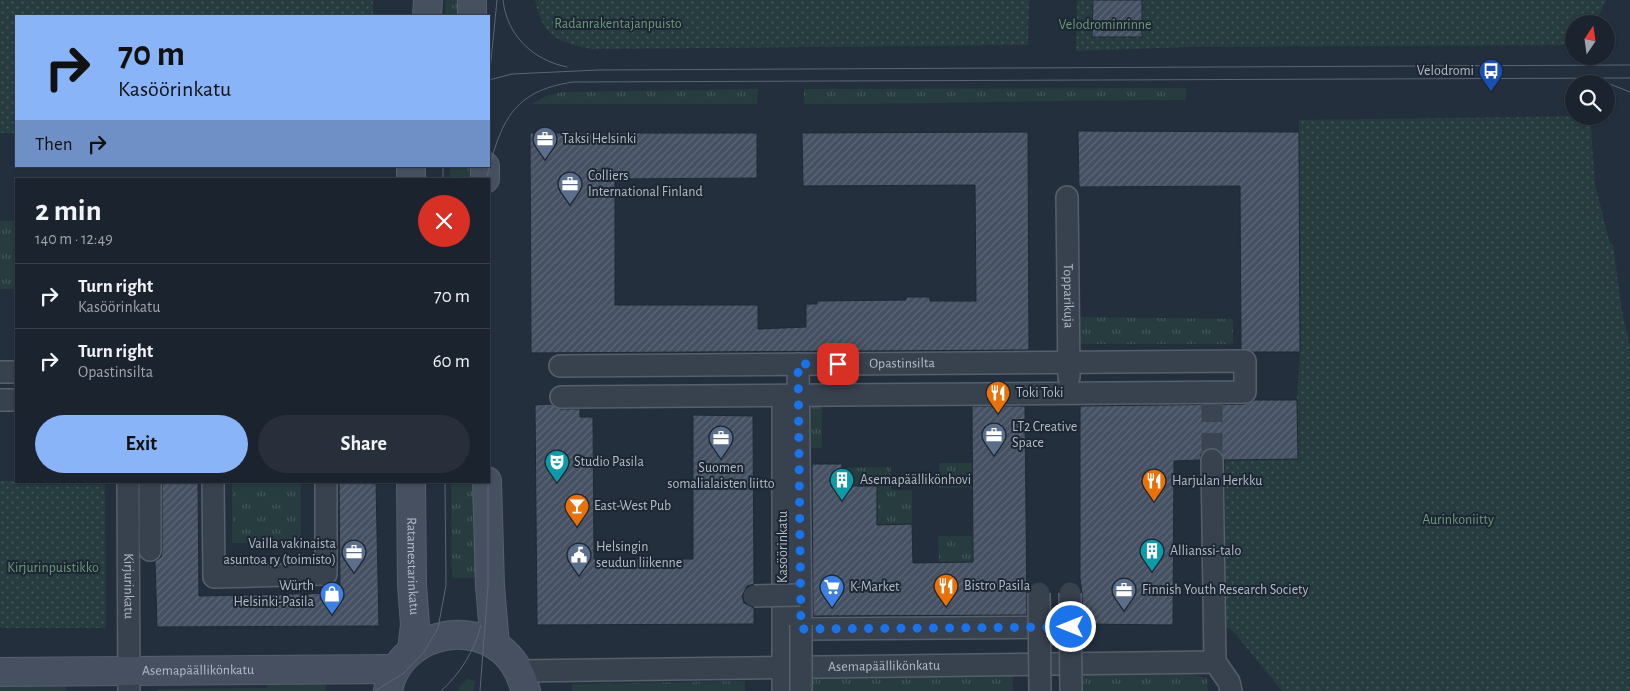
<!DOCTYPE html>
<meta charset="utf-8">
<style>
body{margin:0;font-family:"Alegreya Sans",sans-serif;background:#282f3a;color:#f1f3f6;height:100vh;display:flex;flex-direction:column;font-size:19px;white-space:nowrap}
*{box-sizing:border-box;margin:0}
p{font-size:16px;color:#a0a4aa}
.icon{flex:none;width:28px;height:28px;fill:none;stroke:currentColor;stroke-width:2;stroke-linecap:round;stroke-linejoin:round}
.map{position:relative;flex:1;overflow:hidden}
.details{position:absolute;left:15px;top:178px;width:475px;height:305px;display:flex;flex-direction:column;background:#1b232e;border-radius:0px;box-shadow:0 1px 4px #0004,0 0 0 1px #39404a}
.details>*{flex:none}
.banner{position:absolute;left:15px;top:15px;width:475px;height:152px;border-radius:0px;box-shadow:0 1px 4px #0004,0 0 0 1px #39404a;background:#8ab4f8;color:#111;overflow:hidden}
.needle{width:32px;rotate:13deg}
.buttons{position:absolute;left:1565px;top:15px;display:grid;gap:10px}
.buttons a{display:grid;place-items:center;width:50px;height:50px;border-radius:50%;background:#1b232e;box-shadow:0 1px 4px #0004,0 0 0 1px #39404a;font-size:25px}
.pin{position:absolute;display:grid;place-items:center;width:42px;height:42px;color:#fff;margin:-21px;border-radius:10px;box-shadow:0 2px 8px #0006}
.me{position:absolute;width:55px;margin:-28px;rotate:270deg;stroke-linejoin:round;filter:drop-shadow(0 0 4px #0008)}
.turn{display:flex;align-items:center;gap:18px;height:105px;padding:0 20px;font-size:22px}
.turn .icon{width:65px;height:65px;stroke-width:2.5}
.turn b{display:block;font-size:35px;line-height:42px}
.then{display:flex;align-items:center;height:48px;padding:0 20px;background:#0003;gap:10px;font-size:19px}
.round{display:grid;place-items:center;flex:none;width:52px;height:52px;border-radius:26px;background:#282f3a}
.headline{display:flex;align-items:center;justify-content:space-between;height:85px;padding:0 20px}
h1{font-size:30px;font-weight:700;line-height:38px}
.cta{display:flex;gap:10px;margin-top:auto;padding:10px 20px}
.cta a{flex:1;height:58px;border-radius:30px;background:#8ab4f8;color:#111;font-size:20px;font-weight:700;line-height:58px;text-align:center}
.cta a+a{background:#282f3a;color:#f1f3f6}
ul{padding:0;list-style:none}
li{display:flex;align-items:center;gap:15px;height:65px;padding:0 20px;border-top:1px solid #39404a}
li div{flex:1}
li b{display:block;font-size:19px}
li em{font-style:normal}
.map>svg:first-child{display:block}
.grass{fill:url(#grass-tufts)}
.park{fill:url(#park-dots)}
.building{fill:url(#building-hatch);stroke:#1f2835}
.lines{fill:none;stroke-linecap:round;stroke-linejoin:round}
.street-tunnel{stroke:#3a4453;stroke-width:21;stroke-dasharray:21 11;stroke-linecap:butt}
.street-casing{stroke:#565f6c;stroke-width:24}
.secondary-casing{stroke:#565f6c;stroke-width:30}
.street{stroke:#38414e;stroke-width:21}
.secondary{stroke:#465061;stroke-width:28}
.tram{stroke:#5a6575;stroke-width:1}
.street-bridge-casing{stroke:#565f6c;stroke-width:24;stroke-linecap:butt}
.street-bridge{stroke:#38414e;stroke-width:21}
.route{stroke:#1a73e8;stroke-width:9;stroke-dasharray:0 16.2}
.labels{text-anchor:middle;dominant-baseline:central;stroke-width:4;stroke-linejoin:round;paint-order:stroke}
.park-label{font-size:14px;fill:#6b9a76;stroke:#1d2633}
.poi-label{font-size:14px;fill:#b4bcc9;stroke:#1d2633;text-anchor:start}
.street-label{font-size:14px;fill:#b4bcc9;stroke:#1d2633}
</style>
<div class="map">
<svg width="1630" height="691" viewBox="0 0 1630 691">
<defs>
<pattern id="grass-tufts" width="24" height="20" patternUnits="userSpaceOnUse" patternTransform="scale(1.25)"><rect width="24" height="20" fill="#263c3f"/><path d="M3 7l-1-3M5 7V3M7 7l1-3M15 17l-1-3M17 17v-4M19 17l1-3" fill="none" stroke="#435659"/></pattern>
<pattern id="park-dots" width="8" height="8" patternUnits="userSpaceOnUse" patternTransform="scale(1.25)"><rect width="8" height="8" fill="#263c3f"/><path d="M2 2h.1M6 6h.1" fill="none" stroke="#435659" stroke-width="1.8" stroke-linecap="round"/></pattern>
<pattern id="building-hatch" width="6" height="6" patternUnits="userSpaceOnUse" patternTransform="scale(1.25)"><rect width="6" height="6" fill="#455162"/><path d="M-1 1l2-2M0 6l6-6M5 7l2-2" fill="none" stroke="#5d6877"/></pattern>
</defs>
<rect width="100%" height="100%" fill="#242f3e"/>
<g class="grass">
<rect x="445" y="0" width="16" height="16"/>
<path d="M 1186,88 L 1186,100 C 1058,100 931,104 804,104 L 804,89 Z"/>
<polygon points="758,89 757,104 532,104 546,96 563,92"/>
<rect x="450" y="166" width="25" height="13"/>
<rect x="0" y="221" width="16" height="68"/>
<polygon points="1080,317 1233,319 1233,344 1080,344"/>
<rect x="806" y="402" width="16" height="46"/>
<polygon points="939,463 972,463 972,487 939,488"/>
<polygon points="891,467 891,490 912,490 912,524 877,525 877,486 842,486 842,468"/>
<rect x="232" y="481" width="69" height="62"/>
<polygon points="451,481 477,481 478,578 452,578"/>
<polygon points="938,536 973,536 973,562 939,562"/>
<polygon points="1083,673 1192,673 1207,679 1208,691 1083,691"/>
<polygon points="1013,674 1013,691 812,691 812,676"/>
<polygon points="327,675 326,691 157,691 157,689 267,688 268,682"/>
<rect x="0" y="678" width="66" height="13"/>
<polygon points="467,679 475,681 474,691 456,691"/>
<polygon points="745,681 745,691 572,691 572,684"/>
</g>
<g class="park">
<polygon points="0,0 373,0 373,16 16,16 16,133 0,133"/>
<path d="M 535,0 L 1029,0 L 1028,45 L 592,49 C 557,42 543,37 535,0 Z"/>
<polygon points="1077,0 1606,0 1595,24 1574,24 1574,45 1187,47 1076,51"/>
<polygon points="1590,116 1595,185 1610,243 1613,245 1622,311 1630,346 1630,691 1282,691 1233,631 1225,625 1225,460 1298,459 1297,400 1300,352 1299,120"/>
<polygon points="0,481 105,481 106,628 0,628"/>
</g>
<g class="building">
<polygon points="1093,0 1142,0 1142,37 1092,37"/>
<polygon points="1078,131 1299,132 1300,352 1253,352 1241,349 1240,186 1079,187"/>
<polygon points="1028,132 1029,350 531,353 530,133 757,133 757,178 615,179 615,305 758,305 758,329 806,327 806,304 817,304 817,301 906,300 906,297 930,297 930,301 976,301 975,185 803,186 802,133"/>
<polygon points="1254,400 1297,400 1298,459 1224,460 1218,449 1211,448 1201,454 1200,460 1174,461 1173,625 1083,624 1082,593 1080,579 1080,406 1245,404"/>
<polygon points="551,404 561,409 580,409 580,417 593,417 594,559 693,559 693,415 753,416 754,584 747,586 742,596 744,603 754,608 754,624 537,625 535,405"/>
<polygon points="972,406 1025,406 1027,615 813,616 812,464 842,464 841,486 877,486 877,525 912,524 913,563 973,562"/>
<polygon points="162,481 198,481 199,596 340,593 339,481 376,481 379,626 157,627 155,561 161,557 162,550"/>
</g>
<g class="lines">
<polyline class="street-tunnel" points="1212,401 1212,460"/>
<defs>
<g id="street">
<path id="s1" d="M 1067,197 L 1069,377"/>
<polyline points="798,364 801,625"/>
<path id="s2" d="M 560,366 L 1245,361 L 1245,392 L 561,397"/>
<polyline points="0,372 16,372"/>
<polyline points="0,400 16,400"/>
<polyline points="783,402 783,691"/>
<polyline points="1212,460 1215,662"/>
<path id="s3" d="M 128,481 L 129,691"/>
<polyline points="150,481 150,550"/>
<polyline points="213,481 214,577 326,574 326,481"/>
<polyline points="801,629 1071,627"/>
<path id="s4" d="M 519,671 L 1215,662 L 1229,682 L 1231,691"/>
</g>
<g id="secondary">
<polyline points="472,0 472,16"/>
<polyline points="427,16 428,0"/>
<polyline points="485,166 485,179"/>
<polyline points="411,179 411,166"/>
<path id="s5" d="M 411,481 L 412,585 L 415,625 L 412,650"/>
<polyline points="487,481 490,586 495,645"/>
<path id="s6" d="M 0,672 L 395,669"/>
<path d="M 388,691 C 397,636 472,615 509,657 C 518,667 522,678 526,691"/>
</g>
</defs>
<use href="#street" class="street-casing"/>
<use href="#secondary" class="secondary-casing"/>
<use href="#street" class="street"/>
<use href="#secondary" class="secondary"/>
<g class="tram">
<path d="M 503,0 C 507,36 533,60 567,67"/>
<polyline points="489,80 512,74 598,70 1630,65"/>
<polyline points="489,81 497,0"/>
<polyline points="1602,81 1630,92"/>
<path d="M 487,176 C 501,122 512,91 573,82 L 1630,78"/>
<polyline points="443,179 443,166"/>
<polyline points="375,691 404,673 424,652 438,628 446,585 445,481"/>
<path d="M 441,691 C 460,674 475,650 481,625"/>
<polyline points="480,691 488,586 488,481"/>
</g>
<defs>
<g id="street-bridge">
<polyline points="1039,593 1040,691"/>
<polyline points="1070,593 1071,691"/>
<polyline points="754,596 800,595"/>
<polyline points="801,625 801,691"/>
</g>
</defs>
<use href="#street-bridge" class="street-bridge-casing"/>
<use href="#street-bridge" class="street-bridge"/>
</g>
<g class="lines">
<polyline class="route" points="838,364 798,364 801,629 1071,627"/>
</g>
<defs>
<symbol id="bus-pin" viewBox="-11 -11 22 30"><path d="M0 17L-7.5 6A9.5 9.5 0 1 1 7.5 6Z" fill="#1a4fb4" stroke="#1d2633"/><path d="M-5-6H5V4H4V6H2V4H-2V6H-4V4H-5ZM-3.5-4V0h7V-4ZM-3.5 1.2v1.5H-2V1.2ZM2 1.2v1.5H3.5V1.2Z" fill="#fff"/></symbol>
<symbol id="office-pin" viewBox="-11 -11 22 30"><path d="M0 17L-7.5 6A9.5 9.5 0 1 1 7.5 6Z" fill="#5c6f8a" stroke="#1d2633"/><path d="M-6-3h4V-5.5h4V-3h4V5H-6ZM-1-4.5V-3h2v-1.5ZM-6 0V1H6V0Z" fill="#fff"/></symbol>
<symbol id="restaurant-pin" viewBox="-11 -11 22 30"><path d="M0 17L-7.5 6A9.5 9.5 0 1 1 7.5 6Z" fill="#e8710a" stroke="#1d2633"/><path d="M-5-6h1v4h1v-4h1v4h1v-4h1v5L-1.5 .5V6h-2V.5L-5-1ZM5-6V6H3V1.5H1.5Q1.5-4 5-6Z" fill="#fff"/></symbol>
<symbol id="theatre-pin" viewBox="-11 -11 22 30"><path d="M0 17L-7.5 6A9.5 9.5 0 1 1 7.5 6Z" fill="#0f9aa8" stroke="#1d2633"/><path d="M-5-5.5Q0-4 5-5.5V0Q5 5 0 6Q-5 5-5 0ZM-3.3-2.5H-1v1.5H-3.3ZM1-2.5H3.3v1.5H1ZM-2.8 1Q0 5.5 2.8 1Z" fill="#fff"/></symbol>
<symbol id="building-pin" viewBox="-11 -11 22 30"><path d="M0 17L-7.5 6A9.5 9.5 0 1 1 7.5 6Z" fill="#0f9aa8" stroke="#1d2633"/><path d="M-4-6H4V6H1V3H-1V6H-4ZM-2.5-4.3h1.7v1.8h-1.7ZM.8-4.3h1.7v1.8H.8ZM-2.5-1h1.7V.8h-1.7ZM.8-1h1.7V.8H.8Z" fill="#fff"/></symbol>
<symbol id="bar-pin" viewBox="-11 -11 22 30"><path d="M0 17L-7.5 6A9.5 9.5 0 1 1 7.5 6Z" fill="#e8710a" stroke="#1d2633"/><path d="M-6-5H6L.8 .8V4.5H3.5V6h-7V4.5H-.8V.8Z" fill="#fff"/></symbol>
<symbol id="civic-pin" viewBox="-11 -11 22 30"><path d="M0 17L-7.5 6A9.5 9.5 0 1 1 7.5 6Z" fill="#5c6f8a" stroke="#1d2633"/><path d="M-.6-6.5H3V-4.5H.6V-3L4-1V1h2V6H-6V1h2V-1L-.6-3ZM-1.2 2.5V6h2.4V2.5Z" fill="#fff"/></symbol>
<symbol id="supermarket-pin" viewBox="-11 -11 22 30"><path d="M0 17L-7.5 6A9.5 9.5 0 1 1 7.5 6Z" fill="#3f7fe0" stroke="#1d2633"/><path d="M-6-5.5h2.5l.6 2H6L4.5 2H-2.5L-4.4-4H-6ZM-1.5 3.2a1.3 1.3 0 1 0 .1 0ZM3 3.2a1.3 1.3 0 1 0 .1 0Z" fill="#fff"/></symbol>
<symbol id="shop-pin" viewBox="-11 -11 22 30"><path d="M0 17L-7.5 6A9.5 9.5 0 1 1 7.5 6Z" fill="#3f7fe0" stroke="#1d2633"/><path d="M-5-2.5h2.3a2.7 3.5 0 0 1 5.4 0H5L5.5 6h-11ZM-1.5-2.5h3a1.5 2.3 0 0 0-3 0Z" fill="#fff"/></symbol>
</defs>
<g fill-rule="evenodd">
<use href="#bus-pin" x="1477" y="57" width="28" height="38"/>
<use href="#office-pin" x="531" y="125" width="28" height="38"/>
<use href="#office-pin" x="556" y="170" width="28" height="38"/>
<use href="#restaurant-pin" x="984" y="379" width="28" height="38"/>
<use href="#office-pin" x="980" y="421" width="28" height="38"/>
<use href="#office-pin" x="707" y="424" width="28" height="38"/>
<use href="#theatre-pin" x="543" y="448" width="28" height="38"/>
<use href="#building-pin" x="828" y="466" width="28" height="38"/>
<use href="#restaurant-pin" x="1140" y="467" width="28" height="38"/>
<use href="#bar-pin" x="563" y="492" width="28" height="38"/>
<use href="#building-pin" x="1138" y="537" width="28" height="38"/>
<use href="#office-pin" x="340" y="538" width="28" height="38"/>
<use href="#civic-pin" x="565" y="541" width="28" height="38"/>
<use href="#restaurant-pin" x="932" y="572" width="28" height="38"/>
<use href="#supermarket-pin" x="818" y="573" width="28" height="38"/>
<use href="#office-pin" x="1110" y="576" width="28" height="38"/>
<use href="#shop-pin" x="318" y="580" width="28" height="38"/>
</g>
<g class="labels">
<g class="park-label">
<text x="618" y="24">Radanrakentajanpuisto</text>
<text x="1105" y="25">Velodrominrinne</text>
<text x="1458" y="520">Aurinkoniitty</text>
<text x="53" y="568">Kirjurinpuistikko</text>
</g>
<g class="poi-label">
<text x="1474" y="71" text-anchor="end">Velodromi</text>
<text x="562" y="139">Taksi Helsinki</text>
<text x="588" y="176">Colliers<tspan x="588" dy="16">International Finland</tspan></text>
<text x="1016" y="393">Toki Toki</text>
<text x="1012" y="427">LT2 Creative<tspan x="1012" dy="16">Space</tspan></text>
<text x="574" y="462">Studio Pasila</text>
<text x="721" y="468" text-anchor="middle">Suomen<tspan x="721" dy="16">somalialaisten liitto</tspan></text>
<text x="860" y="480">Asemapäällikönhovi</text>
<text x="1172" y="481">Harjulan Herkku</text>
<text x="594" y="506">East-West Pub</text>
<text x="336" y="544" text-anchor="end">Vailla vakinaista<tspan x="336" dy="16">asuntoa ry (toimisto)</tspan></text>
<text x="596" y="547">Helsingin<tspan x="596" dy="16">seudun liikenne</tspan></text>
<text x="1170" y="551">Allianssi-talo</text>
<text x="314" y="586" text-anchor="end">Würth<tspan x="314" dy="16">Helsinki-Pasila</tspan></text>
<text x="964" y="586">Bistro Pasila</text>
<text x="850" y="587">K-Market</text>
<text x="1142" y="590">Finnish Youth Research Society</text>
</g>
<g class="street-label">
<text stroke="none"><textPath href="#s1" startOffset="99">Topparikuja</textPath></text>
<text stroke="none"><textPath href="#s2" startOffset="342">Opastinsilta</textPath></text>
<text transform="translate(783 547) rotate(-90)">Kasöörinkatu</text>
<text stroke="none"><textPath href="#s5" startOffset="85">Ratamestarinkatu</textPath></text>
<text stroke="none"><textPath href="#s3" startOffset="105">Kirjurinkatu</textPath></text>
<text stroke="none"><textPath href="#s4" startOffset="365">Asemapäällikönkatu</textPath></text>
<text stroke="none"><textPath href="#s6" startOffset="198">Asemapäällikönkatu</textPath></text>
</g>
</g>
</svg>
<div class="buttons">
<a><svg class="needle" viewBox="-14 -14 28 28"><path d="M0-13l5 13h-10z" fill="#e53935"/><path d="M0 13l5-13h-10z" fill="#a0a4aa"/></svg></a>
<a><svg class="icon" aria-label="search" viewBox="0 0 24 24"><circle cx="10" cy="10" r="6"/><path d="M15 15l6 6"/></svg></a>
</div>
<div class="pin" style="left:838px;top:364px;background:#d93025"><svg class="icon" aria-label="arrive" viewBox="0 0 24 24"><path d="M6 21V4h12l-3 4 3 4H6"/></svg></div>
<svg class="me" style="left:1071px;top:627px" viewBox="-20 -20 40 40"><circle r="17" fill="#1a73e8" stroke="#fff" stroke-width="3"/><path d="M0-11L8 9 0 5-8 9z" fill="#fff"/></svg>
<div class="banner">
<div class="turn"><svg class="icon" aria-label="right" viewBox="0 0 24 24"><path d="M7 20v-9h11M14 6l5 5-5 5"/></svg><div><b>70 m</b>Kasöörinkatu</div></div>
<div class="then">Then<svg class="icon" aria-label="right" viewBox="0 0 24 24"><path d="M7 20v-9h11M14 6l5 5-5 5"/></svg></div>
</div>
<section class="details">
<div class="headline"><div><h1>2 min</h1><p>140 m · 12:49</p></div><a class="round" style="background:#d93025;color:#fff"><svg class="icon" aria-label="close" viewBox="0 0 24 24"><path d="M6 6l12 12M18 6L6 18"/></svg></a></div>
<ul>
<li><svg class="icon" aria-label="right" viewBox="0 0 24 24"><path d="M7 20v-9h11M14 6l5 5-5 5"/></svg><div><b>Turn right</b><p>Kasöörinkatu</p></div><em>70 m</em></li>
<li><svg class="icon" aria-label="right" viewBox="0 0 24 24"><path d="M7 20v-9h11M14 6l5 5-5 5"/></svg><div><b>Turn right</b><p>Opastinsilta</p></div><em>60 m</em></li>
</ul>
<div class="cta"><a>Exit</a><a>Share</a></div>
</section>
</div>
